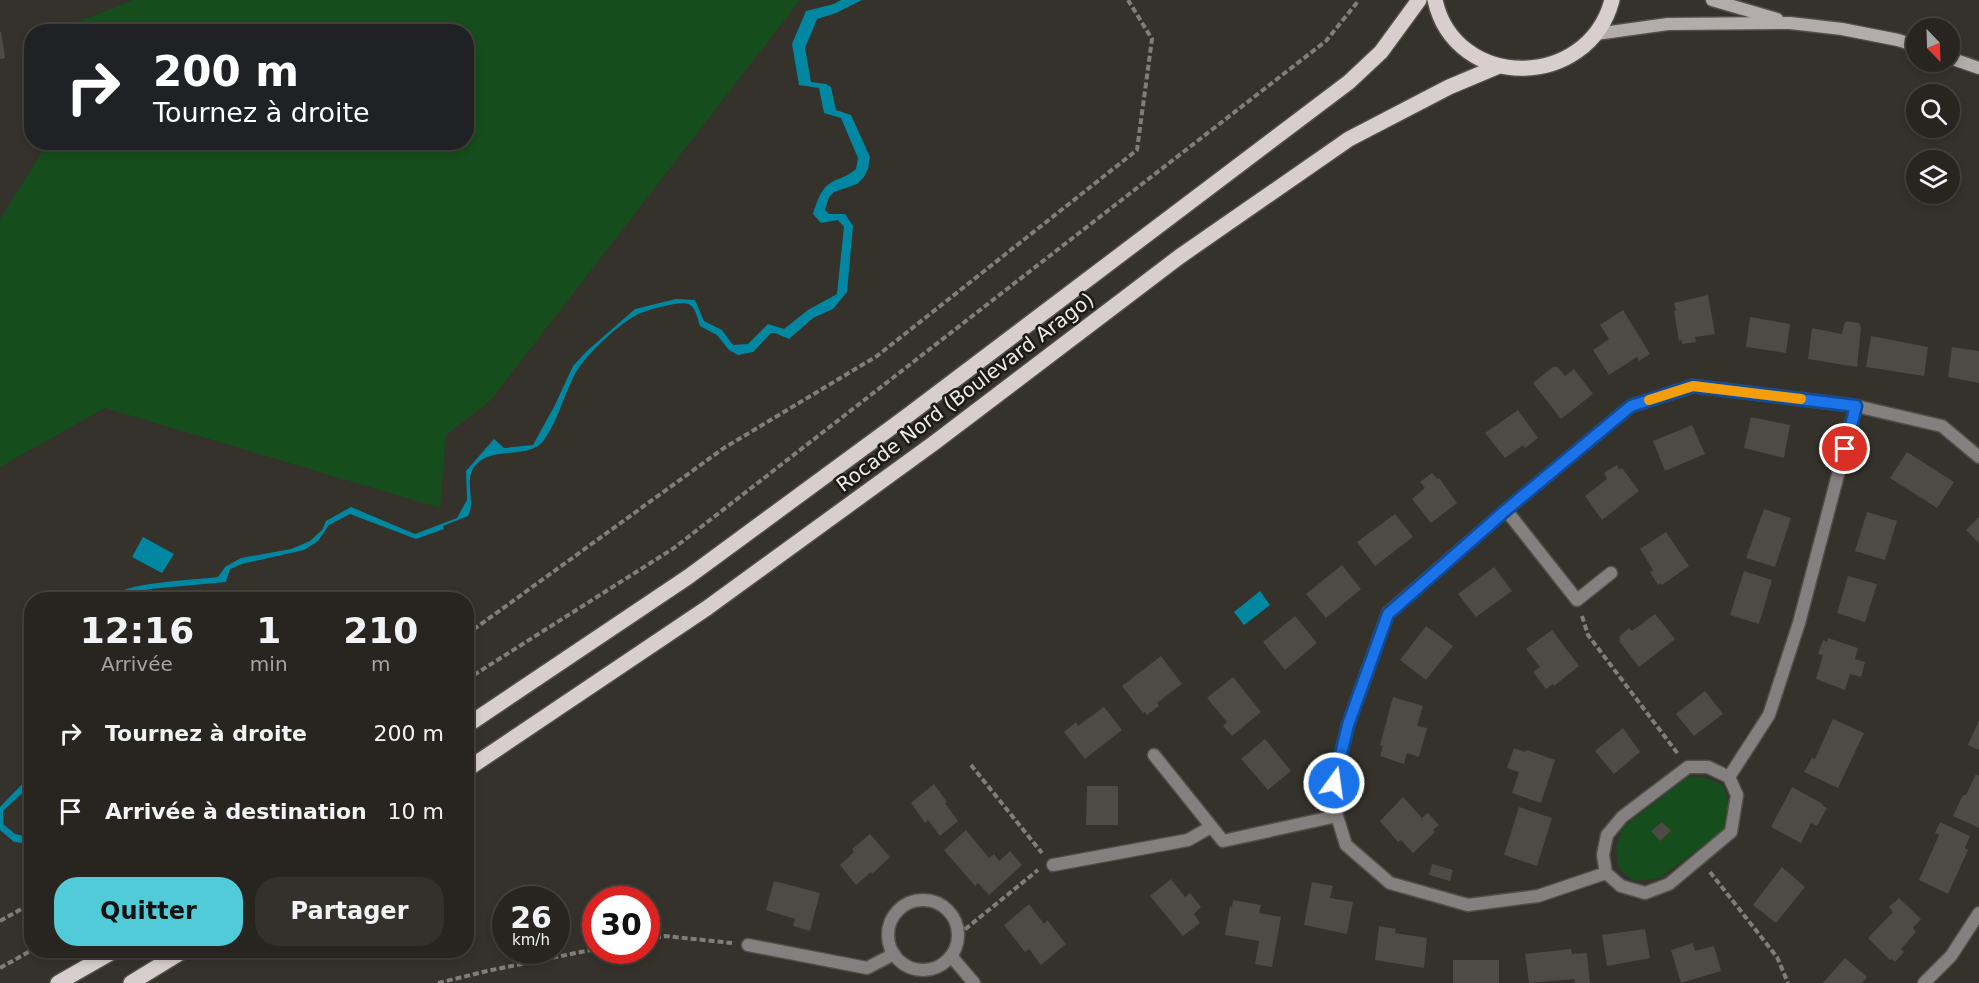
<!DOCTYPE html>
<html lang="fr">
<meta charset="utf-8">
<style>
body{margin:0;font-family:"DejaVu Sans",sans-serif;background:#34312d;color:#f1f3f6;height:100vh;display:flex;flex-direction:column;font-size:22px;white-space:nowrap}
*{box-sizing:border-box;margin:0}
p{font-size:20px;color:#a5a5a5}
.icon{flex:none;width:33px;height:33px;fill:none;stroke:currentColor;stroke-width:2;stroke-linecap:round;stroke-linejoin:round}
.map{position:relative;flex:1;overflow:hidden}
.details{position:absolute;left:24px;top:592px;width:450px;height:366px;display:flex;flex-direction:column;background:#282520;border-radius:24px;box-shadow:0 3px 9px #0003,0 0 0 2px #44423e}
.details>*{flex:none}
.guide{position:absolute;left:24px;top:24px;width:450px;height:126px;border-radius:24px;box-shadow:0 3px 9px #0003,0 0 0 2px #44423e;background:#202124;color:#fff;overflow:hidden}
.needle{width:39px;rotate:157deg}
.fabs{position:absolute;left:1906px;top:18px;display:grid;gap:12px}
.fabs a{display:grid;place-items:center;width:54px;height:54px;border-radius:50%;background:#282520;box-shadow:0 3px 9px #0003,0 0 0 2px #44423e;font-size:30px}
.speed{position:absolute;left:492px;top:886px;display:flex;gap:12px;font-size:30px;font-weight:700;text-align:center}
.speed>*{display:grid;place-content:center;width:78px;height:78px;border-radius:50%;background:#282520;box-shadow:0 3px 9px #0003,0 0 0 2px #44423e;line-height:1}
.speed small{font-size:15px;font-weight:400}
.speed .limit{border:9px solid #d22;background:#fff;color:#111}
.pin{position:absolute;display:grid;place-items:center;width:51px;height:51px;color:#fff;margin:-26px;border:3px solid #fff;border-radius:50%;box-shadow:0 2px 6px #0007}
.me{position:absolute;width:66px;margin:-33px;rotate:14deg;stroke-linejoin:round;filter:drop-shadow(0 0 4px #0008)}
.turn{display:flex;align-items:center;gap:21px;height:126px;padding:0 30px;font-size:27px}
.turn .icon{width:78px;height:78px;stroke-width:2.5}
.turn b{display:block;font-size:42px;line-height:51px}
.eta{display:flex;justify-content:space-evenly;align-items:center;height:102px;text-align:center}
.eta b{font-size:36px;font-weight:800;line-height:42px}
.action{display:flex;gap:12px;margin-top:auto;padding:12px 30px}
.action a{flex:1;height:69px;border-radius:24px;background:#52cbd9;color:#111;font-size:24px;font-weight:800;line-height:69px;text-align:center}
.action a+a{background:#34312d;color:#f1f3f6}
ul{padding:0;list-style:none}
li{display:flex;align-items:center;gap:18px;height:78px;padding:0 30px}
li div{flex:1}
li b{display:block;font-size:22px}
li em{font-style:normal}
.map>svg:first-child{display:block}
.green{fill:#164d1c}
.water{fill:#0088a3}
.building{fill:#4e4a44}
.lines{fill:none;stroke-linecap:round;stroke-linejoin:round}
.lane-casing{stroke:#524f49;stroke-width:15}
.street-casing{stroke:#524f49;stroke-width:15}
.secondary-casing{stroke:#524f49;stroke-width:15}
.primary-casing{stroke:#524f49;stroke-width:18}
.path{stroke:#817e79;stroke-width:4;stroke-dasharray:6 3;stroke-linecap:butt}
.lane{stroke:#84807f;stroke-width:12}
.street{stroke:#84807f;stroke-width:12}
.secondary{stroke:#b3acab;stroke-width:12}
.primary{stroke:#d7cecd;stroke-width:15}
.route-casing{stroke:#114b97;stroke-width:15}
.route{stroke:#1a73e8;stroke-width:10}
.slow{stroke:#f59e0b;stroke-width:10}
.labels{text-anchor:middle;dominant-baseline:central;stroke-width:5;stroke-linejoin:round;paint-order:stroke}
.street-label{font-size:20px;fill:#edebe7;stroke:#1b1a17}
</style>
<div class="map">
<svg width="1979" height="983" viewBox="0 0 1979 983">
<rect width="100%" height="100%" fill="#35312b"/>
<g class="green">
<polygon points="134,0 800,0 490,401 446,435 440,508 105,408 0,467 0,219 42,152 44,143 466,142 466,32 61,31 61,28"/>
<polygon points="1689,776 1705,778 1723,785 1729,803 1727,827 1660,878 1634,881 1619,869 1616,849 1623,827"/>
</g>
<g class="water">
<path d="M 841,0 L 862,0 L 836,13 L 817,19 L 805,48 L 811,82 L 826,84 L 831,87 L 836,110 L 851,115 L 870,157 L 868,169 L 864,177 L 857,184 L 834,192 L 829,197 L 825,210 L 829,214 L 845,214 L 853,226 L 847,292 L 833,309 L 813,318 L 789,339 L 775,333 L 771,333 L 753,352 L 738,355 L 729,350 L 717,335 L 700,326 C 694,305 693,300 669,305 C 659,307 648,310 638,314 C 619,324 582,357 573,378 C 563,398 557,422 544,440 C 529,461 491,444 474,467 C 464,481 476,502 468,516 L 443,526 L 444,529 L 416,539 L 350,514 L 329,525 L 318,541 L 304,550 L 242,564 L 230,569 L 226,582 L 150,589 L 114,600 L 104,600 C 125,581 189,581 218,577 L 225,567 L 241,558 L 291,549 L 310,541 L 322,530 L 326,521 L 351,507 L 415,534 L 457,518 L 467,500 L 466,471 L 494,439 L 504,448 L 533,445 L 555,405 L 573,366 L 587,351 L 635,309 L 676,299 L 695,300 L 704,321 L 722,330 L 733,345 L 748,344 L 768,324 L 784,329 L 808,310 L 837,294 L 844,227 L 838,220 L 821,223 L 813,214 C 817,201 821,187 834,181 C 842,177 848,176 856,169 L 858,158 L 841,118 L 824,113 L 819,88 L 799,85 L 792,44 L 806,11 L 834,4 Z"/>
<polygon points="143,537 174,554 162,573 132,557"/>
<polygon points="1260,591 1270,605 1244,625 1234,612"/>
<polygon points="31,775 31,785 3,811 3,824 15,834 31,837 31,844 14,842 0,830 0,807"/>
</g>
<g class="building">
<polygon points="1,31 5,58 0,59 0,32"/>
<polygon points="1708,295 1715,334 1695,337 1696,342 1682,344 1682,340 1679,341 1674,311 1676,311 1674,303"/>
<polygon points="1623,310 1650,354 1639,361 1637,357 1609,375 1593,350 1609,339 1600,325"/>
<polygon points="1750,317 1790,324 1786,353 1746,347"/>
<polygon points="1847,321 1859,323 1861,327 1857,367 1808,359 1812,328 1842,334 1844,324"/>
<polygon points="1871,336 1928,347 1924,376 1866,367"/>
<polygon points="1952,347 1979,351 1979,383 1948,377"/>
<polygon points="1553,367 1558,367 1565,376 1574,369 1593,394 1561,419 1533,383"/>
<polygon points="1518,410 1538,438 1525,448 1523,445 1505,458 1485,433"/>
<polygon points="1751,417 1790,425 1784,458 1744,448"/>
<polygon points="1692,425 1705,454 1665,471 1653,441"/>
<polygon points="1907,452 1954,482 1937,508 1890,478"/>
<polygon points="1617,465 1619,470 1622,468 1639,491 1602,520 1585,496 1607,479 1604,473"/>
<polygon points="1432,473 1437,479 1439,478 1457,503 1431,523 1412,499 1425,488 1420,482"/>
<polygon points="1764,509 1791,518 1775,567 1746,558"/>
<polygon points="1867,512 1897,521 1885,560 1855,551"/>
<polygon points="1395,514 1413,537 1375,566 1357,542"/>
<polygon points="1979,517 1979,543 1966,530"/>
<polygon points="1666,532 1689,566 1662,585 1660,583 1658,585 1650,572 1653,570 1640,549"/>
<polygon points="1342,565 1361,589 1326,618 1306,594"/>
<polygon points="1494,567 1512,591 1476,617 1458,594"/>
<polygon points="1744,571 1772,580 1759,624 1730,615"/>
<polygon points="1848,576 1877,584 1865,622 1837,613"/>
<polygon points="1655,614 1675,639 1639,667 1619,641 1620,640 1619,637 1629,628 1632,631"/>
<polygon points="1295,616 1317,643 1285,670 1263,642"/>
<polygon points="1426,626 1453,646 1426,680 1400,660"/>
<polygon points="1552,630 1579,666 1554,686 1553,684 1546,689 1533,672 1540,667 1526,649"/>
<polygon points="1828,638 1858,648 1855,659 1865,662 1861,677 1850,674 1845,690 1816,679 1823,655 1818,654 1823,640 1827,642"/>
<polygon points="1161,656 1182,684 1157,703 1159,706 1147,715 1145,712 1143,713 1122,686"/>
<polygon points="1233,677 1261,712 1232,736 1223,726 1227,722 1207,698"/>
<polygon points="1705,691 1723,714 1694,736 1676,714"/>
<polygon points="1393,697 1423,706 1417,726 1427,728 1419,757 1407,753 1404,764 1380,756 1383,746 1380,745"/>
<polygon points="1104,707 1122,730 1085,759 1064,732 1076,722 1078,726"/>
<polygon points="1833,719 1864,733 1838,788 1804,772 1812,758 1815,759"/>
<polygon points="1979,720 1979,750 1968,745"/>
<polygon points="1623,728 1640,752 1614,774 1595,751"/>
<polygon points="1265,739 1291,771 1268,790 1241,759"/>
<polygon points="1514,748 1525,752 1527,750 1555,760 1541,803 1512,793 1519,772 1507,768"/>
<polygon points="1976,774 1979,776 1979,828 1953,816 1963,795 1966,795"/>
<polygon points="934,784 947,802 945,803 958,821 940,836 928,820 925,823 911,803"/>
<polygon points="1087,786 1118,786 1118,825 1086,825"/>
<polygon points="1792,787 1823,804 1822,805 1827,808 1817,826 1811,823 1801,843 1771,827"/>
<polygon points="1403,797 1422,818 1428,813 1439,825 1433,830 1435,832 1413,853 1401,840 1398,842 1380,821"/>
<polygon points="1519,807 1552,818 1537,866 1504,855"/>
<polygon points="1662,822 1671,831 1660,841 1651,831"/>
<polygon points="1940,822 1970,836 1965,848 1968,850 1948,894 1919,880 1939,835 1935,833"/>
<polygon points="966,830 989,858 994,854 999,861 1010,851 1022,865 989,895 978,883 975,886 944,850"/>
<polygon points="870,834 890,857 872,874 871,872 856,885 840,865 854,852 852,849"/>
<polygon points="1432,864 1453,870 1450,881 1429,875"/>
<polygon points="1782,867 1805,887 1776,923 1753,905"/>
<polygon points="1171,879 1185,897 1190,893 1201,907 1194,914 1200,923 1183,936 1150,896"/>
<polygon points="774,881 820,893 810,931 793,926 795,919 766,910"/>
<polygon points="1312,882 1333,886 1330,898 1353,902 1347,934 1304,925"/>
<polygon points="1899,898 1921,919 1913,928 1916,932 1901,949 1904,952 1895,962 1892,959 1890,960 1868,938 1893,912 1889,907"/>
<polygon points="1233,900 1261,905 1259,913 1281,917 1272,967 1255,964 1259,941 1225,935 1230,906 1232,907"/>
<polygon points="1029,904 1044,924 1047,920 1066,944 1041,965 1029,949 1025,952 1004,925"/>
<polygon points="1379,926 1396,929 1395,933 1427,938 1424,968 1375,960"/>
<polygon points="1645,929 1650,958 1607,966 1602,935"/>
<polygon points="1693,943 1695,951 1714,946 1721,971 1681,983 1671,950"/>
<polygon points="1571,949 1572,954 1587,953 1590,983 1575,983 1574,979 1529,983 1525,954"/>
<polygon points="1845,958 1867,977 1862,983 1823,983"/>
<rect x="1453" y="960" width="46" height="23"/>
</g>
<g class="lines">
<defs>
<polyline id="lane" points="1053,865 1188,840 1211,827"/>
<g id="street">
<polyline points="1506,510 1577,600 1611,573"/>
<polyline points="1154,755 1223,841 1337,816"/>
<polygon points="1688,767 1708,767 1729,777 1737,795 1731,832 1669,884 1645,893 1621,886 1606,873 1603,855 1607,835 1622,817"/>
<polyline points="1729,777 1769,715 1799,623 1856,406"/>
<polyline points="1606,873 1538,896 1468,905 1390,883 1346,845 1337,816 1334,783 1348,725 1388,613 1506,510 1631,406 1693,386 1856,406 1942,426 1979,457"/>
<circle cx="923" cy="935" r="35"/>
<polyline points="748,945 867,968 894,954"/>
<polyline points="951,956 974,983"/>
<polyline points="1924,983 1951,956 1979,913"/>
</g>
<g id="secondary">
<polyline points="1712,0 1777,19"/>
<polyline points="1596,34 1668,24 1790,23 1842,29 1898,40 1917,46"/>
<polyline points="1950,58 1979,68"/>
</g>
<g id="primary">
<path d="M 1435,0 C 1455,91 1588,91 1612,0"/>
<polyline points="466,726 688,577 907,416 1349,82 1381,52 1419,0"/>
<polyline points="466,770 707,608 934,443 1179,257 1349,139 1449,87 1499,66"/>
<polyline points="58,983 114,951"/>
<polyline points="131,983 183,951"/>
</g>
</defs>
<use href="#lane" class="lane-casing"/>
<use href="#street" class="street-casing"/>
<use href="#secondary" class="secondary-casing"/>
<use href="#primary" class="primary-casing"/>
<g class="path">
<polyline points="1582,616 1588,635 1678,754"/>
<polyline points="466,635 724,448 877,356 1137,150 1152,39 1128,0"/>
<polyline points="466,680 674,548 1326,41 1359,0"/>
<polyline points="971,765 1042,853"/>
<polyline points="1710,872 1777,957 1788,983"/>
<polyline points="0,921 32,903"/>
<polyline points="958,935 1038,870"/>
<polyline points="646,939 665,936 732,943"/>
<polyline points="0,968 32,950"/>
<polyline points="438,983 487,971 596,949"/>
</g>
<use href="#lane" class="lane"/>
<use href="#street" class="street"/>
<use href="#secondary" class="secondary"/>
<use href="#primary" class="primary"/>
</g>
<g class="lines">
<defs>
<polyline id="route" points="1334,783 1348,725 1388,614 1506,510 1631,406 1693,386 1856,406 1845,449"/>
</defs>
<use href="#route" class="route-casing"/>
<use href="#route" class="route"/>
<polyline class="slow" points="1649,400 1693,386 1801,399"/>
</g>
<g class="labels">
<g class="street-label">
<text transform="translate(965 392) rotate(-37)">Rocade Nord (Boulevard Arago)</text>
</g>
</g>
</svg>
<div class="fabs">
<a><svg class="needle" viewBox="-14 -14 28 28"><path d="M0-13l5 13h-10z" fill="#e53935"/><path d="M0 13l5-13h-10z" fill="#a5a5a5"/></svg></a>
<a><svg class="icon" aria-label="search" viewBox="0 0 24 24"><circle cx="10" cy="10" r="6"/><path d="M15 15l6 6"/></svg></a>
<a><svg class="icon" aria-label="layers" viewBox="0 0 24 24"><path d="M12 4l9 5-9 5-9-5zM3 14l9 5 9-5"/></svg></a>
</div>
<div class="speed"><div>26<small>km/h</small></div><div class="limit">30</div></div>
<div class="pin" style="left:1845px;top:449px;background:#d93025"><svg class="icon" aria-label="arrive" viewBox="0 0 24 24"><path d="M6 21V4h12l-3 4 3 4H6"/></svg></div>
<svg class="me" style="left:1334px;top:783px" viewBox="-20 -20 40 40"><circle r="17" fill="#1a73e8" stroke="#fff" stroke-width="3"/><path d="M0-11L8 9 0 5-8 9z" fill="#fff"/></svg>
<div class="guide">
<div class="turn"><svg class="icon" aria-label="right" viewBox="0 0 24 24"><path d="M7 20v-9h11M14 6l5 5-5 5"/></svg><div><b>200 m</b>Tournez à droite</div></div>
</div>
<section class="details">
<div class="eta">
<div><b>12:16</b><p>Arrivée</p></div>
<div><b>1</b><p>min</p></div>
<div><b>210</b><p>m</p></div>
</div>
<ul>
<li><svg class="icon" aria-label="right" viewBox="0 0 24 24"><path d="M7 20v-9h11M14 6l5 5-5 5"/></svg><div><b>Tournez à droite</b></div><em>200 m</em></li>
<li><svg class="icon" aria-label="arrive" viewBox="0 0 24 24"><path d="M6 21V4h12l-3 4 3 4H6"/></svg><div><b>Arrivée à destination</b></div><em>10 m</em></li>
</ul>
<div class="action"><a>Quitter</a><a>Partager</a></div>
</section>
</div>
